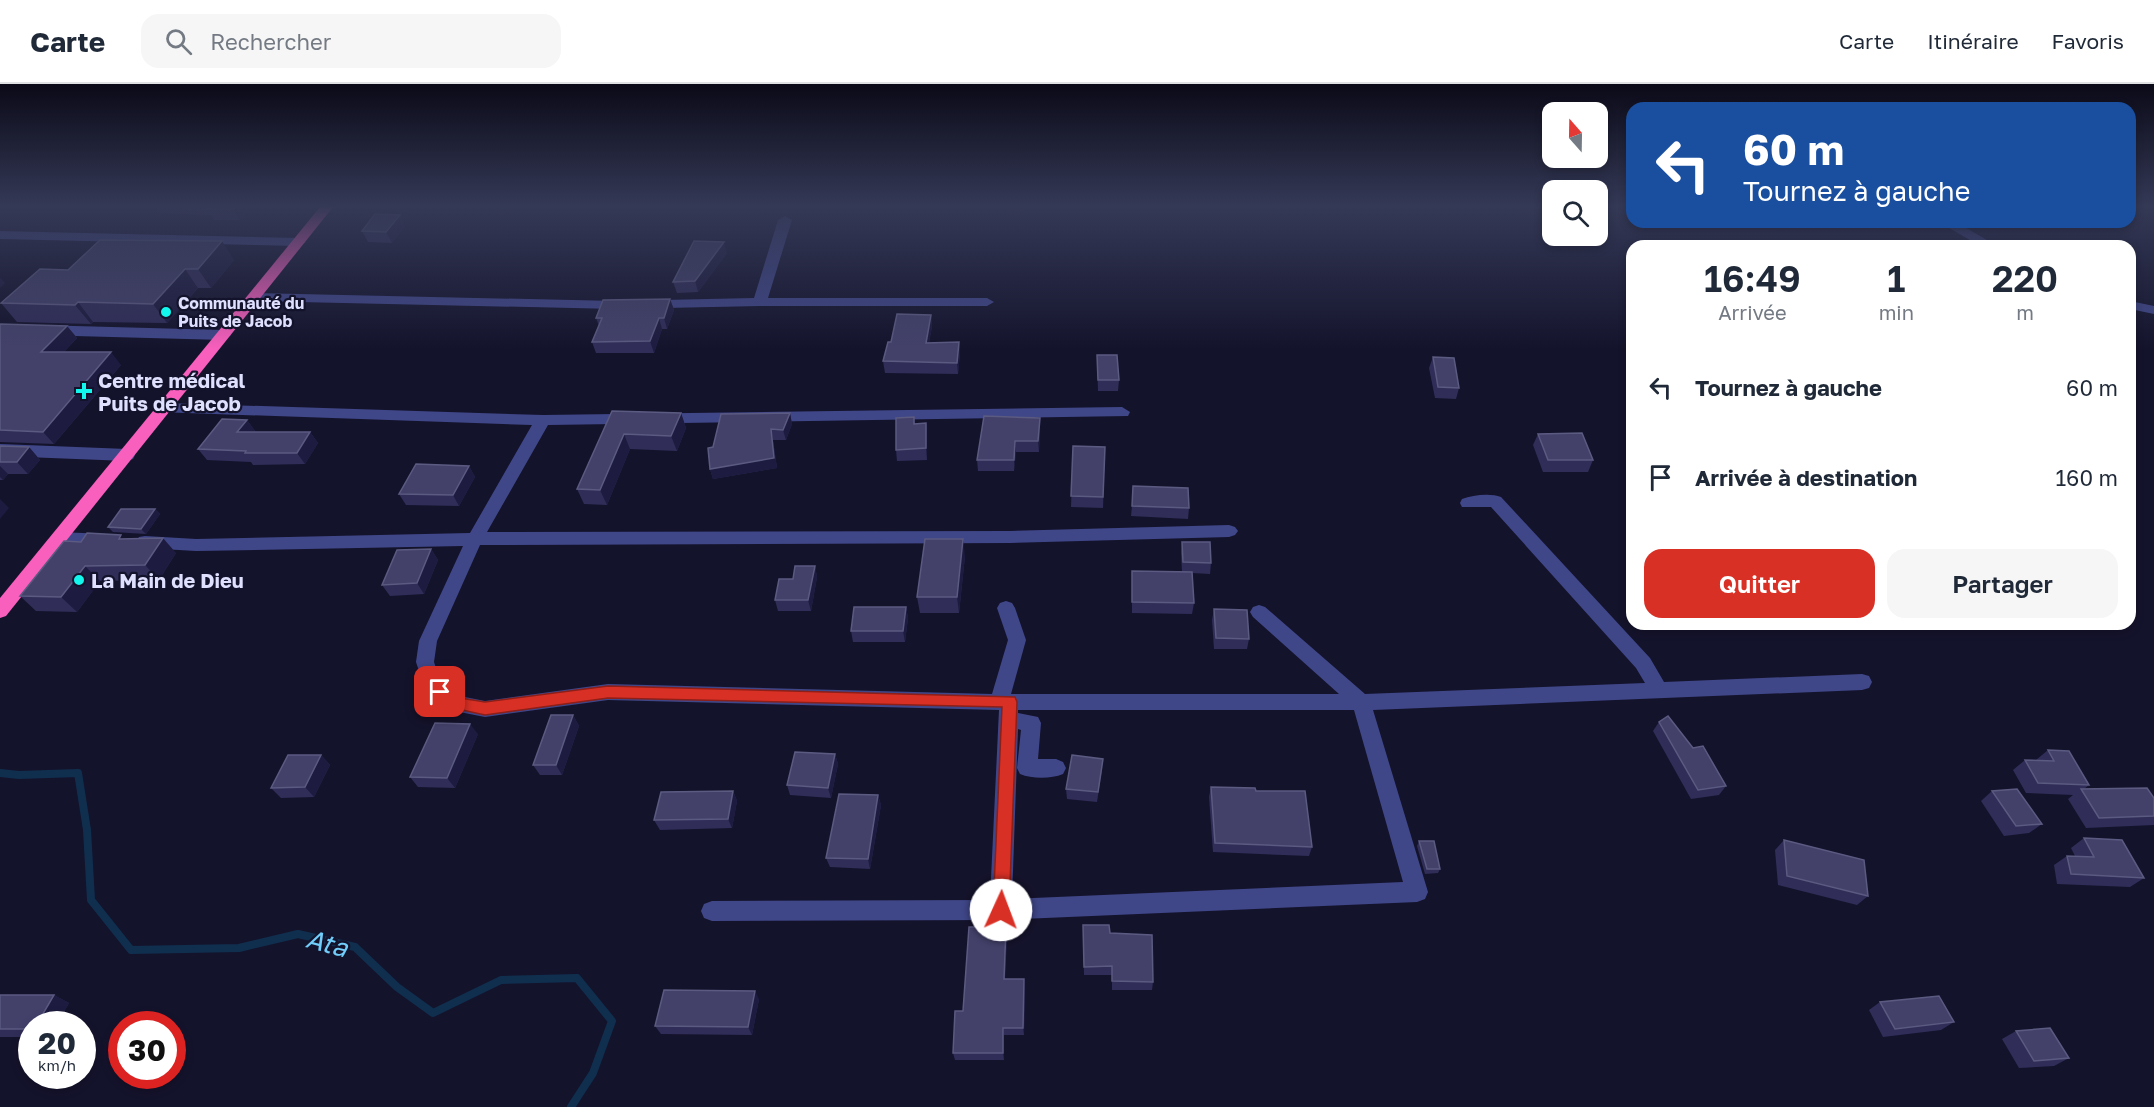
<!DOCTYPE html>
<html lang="fr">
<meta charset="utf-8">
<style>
body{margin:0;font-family:"Golos Text",sans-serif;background:#f6f6f7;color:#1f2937;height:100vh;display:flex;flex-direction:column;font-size:22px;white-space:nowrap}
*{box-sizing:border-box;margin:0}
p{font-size:20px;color:#747a83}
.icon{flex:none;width:33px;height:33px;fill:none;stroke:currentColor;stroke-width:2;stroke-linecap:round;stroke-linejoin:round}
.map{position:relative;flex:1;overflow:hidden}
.details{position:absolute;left:1626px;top:156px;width:510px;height:390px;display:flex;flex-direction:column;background:#fff;border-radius:18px;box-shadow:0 3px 9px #0003}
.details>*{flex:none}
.hud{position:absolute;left:1626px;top:18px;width:510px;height:126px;border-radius:18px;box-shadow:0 3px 9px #0003;background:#1a4fa0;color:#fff;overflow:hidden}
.needle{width:39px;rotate:340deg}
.tools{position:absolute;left:1542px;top:18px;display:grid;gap:12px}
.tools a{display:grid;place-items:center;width:66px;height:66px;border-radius:12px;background:#fff;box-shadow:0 3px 9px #0003;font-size:30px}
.speed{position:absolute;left:18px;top:927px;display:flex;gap:12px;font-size:30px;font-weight:700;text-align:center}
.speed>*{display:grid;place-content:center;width:78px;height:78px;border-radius:50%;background:#fff;box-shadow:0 3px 9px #0003;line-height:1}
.speed small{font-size:15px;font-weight:400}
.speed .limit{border:9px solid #d22;background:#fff;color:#111}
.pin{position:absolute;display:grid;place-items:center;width:51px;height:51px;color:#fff;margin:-26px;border-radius:12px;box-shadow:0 3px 9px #0006}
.me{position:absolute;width:66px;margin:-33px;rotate:2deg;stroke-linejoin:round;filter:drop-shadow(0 0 4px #0008)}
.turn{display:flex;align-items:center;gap:21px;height:126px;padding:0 18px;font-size:27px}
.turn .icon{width:78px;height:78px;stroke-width:2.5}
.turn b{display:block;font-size:42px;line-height:51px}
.eta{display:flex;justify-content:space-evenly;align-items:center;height:102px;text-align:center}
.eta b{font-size:36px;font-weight:600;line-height:42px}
.action{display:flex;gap:12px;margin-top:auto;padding:12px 18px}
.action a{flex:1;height:69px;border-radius:18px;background:#d93025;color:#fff;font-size:24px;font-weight:600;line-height:69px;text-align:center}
.action a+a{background:#f6f6f7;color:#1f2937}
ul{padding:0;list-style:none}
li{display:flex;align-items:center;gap:18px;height:90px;padding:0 18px}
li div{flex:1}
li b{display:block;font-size:22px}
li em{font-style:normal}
header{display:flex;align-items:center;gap:36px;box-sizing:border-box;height:84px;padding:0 30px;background:#fff;border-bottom:2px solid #e0e1e3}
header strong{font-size:28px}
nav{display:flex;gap:33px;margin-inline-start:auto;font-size:21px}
.search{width:420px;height:54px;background:#f6f6f7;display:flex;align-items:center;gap:15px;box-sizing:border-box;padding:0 21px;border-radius:18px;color:#747a83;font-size:22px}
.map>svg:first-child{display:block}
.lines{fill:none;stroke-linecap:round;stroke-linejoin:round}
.stream{stroke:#102f4e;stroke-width:8}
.minor{fill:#404789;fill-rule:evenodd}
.highway{fill:#f95fbd;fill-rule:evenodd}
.wall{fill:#302d58}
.shaded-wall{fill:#1d1b3f}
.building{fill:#43416a;stroke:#5b5a81;stroke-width:1.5}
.route{fill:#d93025;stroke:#8d1f18;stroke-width:1.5}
.poi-dot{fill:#13f6ee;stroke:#14132c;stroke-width:2}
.labels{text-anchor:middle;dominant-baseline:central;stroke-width:4.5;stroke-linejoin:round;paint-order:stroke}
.far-poi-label{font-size:16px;font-weight:bold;fill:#dfe0fe;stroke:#14132c;text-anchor:start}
.poi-label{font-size:20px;font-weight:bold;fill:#dfe0fe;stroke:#14132c;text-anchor:start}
.near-water-label{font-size:26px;font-style:italic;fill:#71cdfa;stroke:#14132c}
</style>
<header>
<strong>Carte</strong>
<div class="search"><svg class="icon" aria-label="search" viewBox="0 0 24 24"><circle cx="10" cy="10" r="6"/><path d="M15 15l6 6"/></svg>Rechercher</div>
<nav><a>Carte</a><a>Itinéraire</a><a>Favoris</a></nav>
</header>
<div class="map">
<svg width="2154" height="1023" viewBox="0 0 2154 1023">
<rect width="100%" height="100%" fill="#14132c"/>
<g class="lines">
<polyline class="stream" points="0,689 19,691 78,689 87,746 91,816 131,866 239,864 298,850 355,863 397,903 433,929 501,896 577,894 612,937 593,989 571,1023"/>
<g class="minor">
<polygon points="785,132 792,136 768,214 987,214 994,218 987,222 760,222 616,225 254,217 247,213 254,209 616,217 754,214 778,136"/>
<polygon points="1939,138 1956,138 1997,162 1980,162"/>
<polygon points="0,147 299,154 306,158 299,162 0,155"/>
<polygon points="2130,217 2154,222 2154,230 2130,225"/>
<polygon points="0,240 224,246 231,251 224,256 0,250"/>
<path d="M 164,319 L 543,331 L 1122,323 L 1130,328 L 1128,332 L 548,341 L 487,448 L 1010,447 L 1229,441 L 1235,443 L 1238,447 L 1235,451 L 1229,453 L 1010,459 L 480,461 L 437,557 L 434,578 L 439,593 L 455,611 L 485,617 L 608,600 L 992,610 L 1008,556 L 997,524 L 1000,519 L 1006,517 L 1012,519 L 1015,524 L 1026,556 L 1011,610 L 1339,610 L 1253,533 L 1250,528 L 1253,523 L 1259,521 L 1265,523 L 1365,610 L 1645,599 L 1636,584 L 1491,423 L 1462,423 L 1460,419 L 1462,415 C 1473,411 1490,409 1501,413 L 1650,574 L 1664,598 L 1862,590 L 1869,592 L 1872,598 L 1869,604 L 1862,606 L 1373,626 L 1428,808 L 1425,815 L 1417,818 L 1001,836 L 712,837 L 704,834 L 701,827 L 704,820 L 712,817 L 990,816 L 999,626 L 608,616 L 485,633 L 449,626 L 442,624 L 424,602 L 416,578 L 419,557 L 463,462 L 196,467 L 145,464 L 139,463 L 136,458 L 139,453 L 145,452 L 196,455 L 470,449 L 532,341 L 158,328 L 156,324 L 158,320 ZM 1018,626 L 1354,626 L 1403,798 L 1012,815 L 1018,645 L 1021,646 L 1017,684 L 1020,690 C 1032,695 1051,695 1063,690 L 1066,684 L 1063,678 L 1056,675 L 1038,675 L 1041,639 L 1038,633 L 1018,629 Z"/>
<polygon points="0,360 127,365 133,367 135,371 133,375 127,377 0,372"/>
<polygon points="59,448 106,450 112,452 115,456 112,460 106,462 59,460 53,458 50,454 53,450"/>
</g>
<polygon class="highway" points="320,123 333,123 6,532 0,534 0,514"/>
</g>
<g class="wall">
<polygon points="155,123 252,123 240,136 214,136 211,131 159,129"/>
<polygon points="405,142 392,159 368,158 362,147"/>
<polygon points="727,169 698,208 677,209 673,198"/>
<polygon points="234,176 211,204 198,204 167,239 93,238 91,240 17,238 1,219 68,186"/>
<polygon points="670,215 674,226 667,245 662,245 654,269 596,269 592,258 599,242 596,234"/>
<polygon points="931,231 932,242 929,259 959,258 960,269 958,290 885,289 883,277 891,258"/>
<polygon points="0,240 67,242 77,254 64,268 121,281 54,360 0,358"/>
<polygon points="1097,271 1119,296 1118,307 1098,307"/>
<polygon points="1433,273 1459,304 1456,315 1435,314 1429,284"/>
<polygon points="612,327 681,329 686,344 677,367 630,365 607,421 584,420 577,405"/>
<polygon points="790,329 792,340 786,356 773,356 777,384 713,395 710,385 713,363"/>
<polygon points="914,333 915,340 926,339 927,350 927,376 897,377 896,366"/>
<polygon points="1040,334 1040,345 1039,368 1016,368 1014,387 978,387 977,376"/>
<polygon points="247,336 255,347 254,348 310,348 318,359 305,380 253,381 251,378 207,376 198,365"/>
<polygon points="1538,350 1593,376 1588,388 1543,388 1533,361"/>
<polygon points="0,362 29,363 40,376 28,390 8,390 3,396 0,396"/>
<polygon points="1073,362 1105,363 1103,424 1071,423"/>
<polygon points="469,382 475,393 459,422 406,421 399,410"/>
<polygon points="1132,422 1189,424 1188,435 1131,432"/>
<polygon points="155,425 160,430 146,450 113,448 108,443"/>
<polygon points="124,455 176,469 159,496 100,497 77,528 36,527 20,512 81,458"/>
<polygon points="1182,458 1211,479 1210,490 1192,489 1194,519 1192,530 1132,529 1132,487 1182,488 1181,469"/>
<polygon points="431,465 438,476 424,510 390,512 382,501"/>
<polygon points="965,472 959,529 920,529 917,513"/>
<polygon points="815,482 817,493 811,527 778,527 775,516 793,495"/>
<polygon points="906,523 908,534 905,558 853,558 851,547"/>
<polygon points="1214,525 1249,555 1247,565 1214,565 1212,536"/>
<polygon points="573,631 579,642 562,691 540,691 533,681"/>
<polygon points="1659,638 1693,664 1726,702 1719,711 1691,715 1653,647"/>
<polygon points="478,650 455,704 418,703 410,693"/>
<polygon points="2048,666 2089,701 2084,705 2154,714 2154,741 2086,744 2068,715 2073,711 2026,709 2013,686 2025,676 2036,676"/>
<polygon points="835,670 838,680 831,714 790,711 787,701"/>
<polygon points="321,671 330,681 314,713 281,714 271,704"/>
<polygon points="1102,685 1097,718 1067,715 1066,705"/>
<polygon points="1211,703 1256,707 1312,763 1309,772 1213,768 1209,713"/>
<polygon points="733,707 737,717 732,744 660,746 654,736"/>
<polygon points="1992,707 2042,740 2029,749 2004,752 1981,717"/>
<polygon points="878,711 881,721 870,785 830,783 826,774"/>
<polygon points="2084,754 2144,794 2130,803 2057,800 2054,781 2067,772 2075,772 2071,764"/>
<polygon points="1784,756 1868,812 1857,821 1778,801 1775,766"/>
<polygon points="1419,757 1440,785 1438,789 1425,790 1417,762"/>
<polygon points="1083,841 1110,849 1153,898 1152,906 1112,906 1112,891 1084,891"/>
<polygon points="1006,843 1007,852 1005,895 1025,903 1024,951 1004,951 1004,976 955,976 953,969 963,927"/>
<polygon points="0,911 54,911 69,919 57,940 32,940 32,953 0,953"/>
<polygon points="759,915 752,951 661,950 655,942"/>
<polygon points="1880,918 1954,938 1941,946 1883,953 1869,926"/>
<polygon points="2016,947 2069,974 2054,982 2019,984 2002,955"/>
</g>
<g class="shaded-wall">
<polygon points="235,123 252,123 240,136 233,125"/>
<polygon points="400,131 405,142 392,159 386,148"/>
<polygon points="222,157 234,176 211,204 198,185"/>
<polygon points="724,158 727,169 698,208 695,197"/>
<polygon points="185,185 198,204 167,239 153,220"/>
<polygon points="0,194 5,199 0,204"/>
<polygon points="670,215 674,226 667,245 664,234"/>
<polygon points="78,218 93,238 91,240 75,221"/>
<polygon points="931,231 932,242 927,270 926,259"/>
<polygon points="659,234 662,245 654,269 650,257"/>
<polygon points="67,242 77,254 52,281 41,268"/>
<polygon points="959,258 960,269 958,290 957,279"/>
<polygon points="111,268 121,281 54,360 43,348"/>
<polygon points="681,329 686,344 677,367 671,352"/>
<polygon points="790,329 792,340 786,356 783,346"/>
<polygon points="1040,334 1040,345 1039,368 1038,357"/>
<polygon points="247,336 255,347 246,359 237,348"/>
<polygon points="926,339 927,350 927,376 926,364"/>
<polygon points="771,345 773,356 777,384 713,395 710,385"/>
<polygon points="310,348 318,359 305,380 297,369"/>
<polygon points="624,350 630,365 607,421 600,406"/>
<polygon points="1015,357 1016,368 1014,387 1014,376"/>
<polygon points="29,363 40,376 28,390 17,378"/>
<polygon points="0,382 8,390 3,396 0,393"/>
<polygon points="469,382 475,393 459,422 453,411"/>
<polygon points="0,415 9,424 0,435"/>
<polygon points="155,425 160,430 146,450 141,445"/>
<polygon points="163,454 176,469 159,496 145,481"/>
<polygon points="963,455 965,472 959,529 957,513"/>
<polygon points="431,465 438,476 424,510 417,499"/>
<polygon points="85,482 100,497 77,528 61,513"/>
<polygon points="815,482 817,493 811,527 808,516"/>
<polygon points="906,523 908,534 905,558 903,547"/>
<polygon points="573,631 579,642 562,691 556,681"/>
<polygon points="470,640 478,650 455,704 447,694"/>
<polygon points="835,670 838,680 831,714 828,704"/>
<polygon points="321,671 330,681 314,713 305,703"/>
<polygon points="733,707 737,717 732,744 728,735"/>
<polygon points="878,711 881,721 870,785 868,775"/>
<polygon points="1006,843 1007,852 1004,903 1004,895"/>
<polygon points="1024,895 1025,903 1024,951 1023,944"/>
<polygon points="755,907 759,915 752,951 748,943"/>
<polygon points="54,911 69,919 57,940 37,940"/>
<polygon points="1003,944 1004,951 1004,976 1003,969"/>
</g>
<g class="building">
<polygon points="209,123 235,123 233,125 207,125"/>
<polygon points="375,130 400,131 386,148 362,147"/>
<polygon points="100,156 222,157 198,185 185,185 153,220 78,218 75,221 1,219 40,185 68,186"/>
<polygon points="694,157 724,158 695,197 673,198"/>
<polygon points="670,215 664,234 659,234 650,257 592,258 602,234 596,234 603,216"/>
<polygon points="897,230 931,231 926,259 959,258 957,279 883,277 888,258 891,258"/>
<polygon points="0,240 67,242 41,268 111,268 43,348 0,346"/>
<polygon points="1097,271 1117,271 1119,296 1098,296"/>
<polygon points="1433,273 1454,274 1459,304 1438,303"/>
<polygon points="612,327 681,329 671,352 624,350 600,406 577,405"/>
<polygon points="790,329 783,346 771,345 774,374 710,385 708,364 713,363 721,330"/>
<polygon points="984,332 1040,334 1038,357 1015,357 1014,376 977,376"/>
<polygon points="914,333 914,340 926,339 926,364 896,366 896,334"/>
<polygon points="222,335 247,336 237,348 310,348 297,369 245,369 246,367 198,365"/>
<polygon points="1582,349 1593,376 1548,376 1538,350"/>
<polygon points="0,362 29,363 17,378 0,378"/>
<polygon points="1073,362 1105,363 1103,413 1071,412"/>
<polygon points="416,380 469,382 453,411 399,410"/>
<polygon points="1133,402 1188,404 1189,424 1132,422"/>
<polygon points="121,425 155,425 141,445 108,443"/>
<polygon points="87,449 121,451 119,455 163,454 145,481 85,482 61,513 20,512 64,457 81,458"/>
<polygon points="925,455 963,455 957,513 917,513"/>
<polygon points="1182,458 1210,458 1211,479 1183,478"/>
<polygon points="431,465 417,499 382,501 397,466"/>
<polygon points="795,482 815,482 808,516 775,516 779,495 793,495"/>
<polygon points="1132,487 1192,488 1194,519 1132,518"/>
<polygon points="854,523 906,523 903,547 851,547"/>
<polygon points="1214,525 1247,526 1249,555 1216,554"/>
<polygon points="551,631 573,631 556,681 533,681"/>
<polygon points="1668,632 1693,664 1703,662 1726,702 1698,706 1659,638"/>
<polygon points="435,639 470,640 447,694 410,693"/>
<polygon points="2048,666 2069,667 2089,701 2038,699 2025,676 2054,677"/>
<polygon points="795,668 835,670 828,704 787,701"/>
<polygon points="288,671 321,671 305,703 271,704"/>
<polygon points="1072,671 1103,675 1098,708 1066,705"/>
<polygon points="1211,703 1255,704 1256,707 1305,707 1312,763 1215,759"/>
<polygon points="2147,704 2154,714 2154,732 2099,734 2081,705"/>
<polygon points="2017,705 2042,740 2016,742 1992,707"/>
<polygon points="733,707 728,735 654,736 661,708"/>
<polygon points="839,710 878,711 868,775 826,774"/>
<polygon points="2084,754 2122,756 2144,794 2071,790 2067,772 2094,773"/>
<polygon points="1784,756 1864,776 1868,812 1787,792"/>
<polygon points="1419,757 1434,757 1440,785 1427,785"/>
<polygon points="1083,841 1109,841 1110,849 1152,851 1153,898 1112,897 1112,882 1084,883"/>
<polygon points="969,843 1006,843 1004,895 1024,895 1023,944 1003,944 1003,969 953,969 955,927 963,927"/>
<polygon points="664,906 755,907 748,943 655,942"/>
<polygon points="0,911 54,911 37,940 32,940 32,945 0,945"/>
<polygon points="1939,912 1954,938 1895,945 1880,918"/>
<polygon points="2050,944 2069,974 2034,977 2016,947"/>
</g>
<linearGradient id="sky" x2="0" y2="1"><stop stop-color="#0b0a18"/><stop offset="0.46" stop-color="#343956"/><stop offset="1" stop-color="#343956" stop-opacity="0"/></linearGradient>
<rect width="2154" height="266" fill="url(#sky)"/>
<polygon class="route" points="440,602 445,603 454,613 485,618 608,602 1015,613 1017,618 1009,826 1007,832 1001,834 995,832 993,826 1002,623 608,614 485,631 444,622 433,608 435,603"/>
<g class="poi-dot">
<circle cx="166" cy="228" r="6"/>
<path d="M81 298h6v6h6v6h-6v6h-6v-6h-6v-6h6z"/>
<circle cx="79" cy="496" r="6"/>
</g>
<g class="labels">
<g class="far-poi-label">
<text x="178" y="219">Communauté du<tspan x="178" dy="18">Puits de Jacob</tspan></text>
</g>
<g class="poi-label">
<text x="98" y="296">Centre médical<tspan x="98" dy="23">Puits de Jacob</tspan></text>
<text x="91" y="496">La Main de Dieu</text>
</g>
<g class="near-water-label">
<text transform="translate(327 859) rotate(15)">Ata</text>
</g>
</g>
</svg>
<div class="tools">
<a><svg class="needle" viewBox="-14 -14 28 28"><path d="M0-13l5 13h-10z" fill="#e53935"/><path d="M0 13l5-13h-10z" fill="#747a83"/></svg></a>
<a><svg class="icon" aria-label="search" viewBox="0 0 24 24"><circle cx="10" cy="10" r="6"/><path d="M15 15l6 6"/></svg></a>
</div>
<div class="speed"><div>20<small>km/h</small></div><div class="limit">30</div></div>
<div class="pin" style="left:440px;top:608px;background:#d93025"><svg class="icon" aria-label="arrive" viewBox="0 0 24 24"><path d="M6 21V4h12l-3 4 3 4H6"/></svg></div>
<svg class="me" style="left:1001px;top:826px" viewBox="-20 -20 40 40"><circle r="19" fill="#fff"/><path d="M0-13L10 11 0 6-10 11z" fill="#d93025"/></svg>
<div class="hud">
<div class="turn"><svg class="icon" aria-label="left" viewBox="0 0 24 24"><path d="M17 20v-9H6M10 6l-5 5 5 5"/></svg><div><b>60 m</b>Tournez à gauche</div></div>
</div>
<section class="details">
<div class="eta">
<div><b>16:49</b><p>Arrivée</p></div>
<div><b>1</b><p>min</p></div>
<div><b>220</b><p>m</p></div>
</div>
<ul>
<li><svg class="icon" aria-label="left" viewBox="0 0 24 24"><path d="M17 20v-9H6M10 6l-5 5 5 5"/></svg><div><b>Tournez à gauche</b></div><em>60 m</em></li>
<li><svg class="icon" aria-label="arrive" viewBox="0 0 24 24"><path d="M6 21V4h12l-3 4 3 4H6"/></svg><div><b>Arrivée à destination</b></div><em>160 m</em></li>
</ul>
<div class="action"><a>Quitter</a><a>Partager</a></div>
</section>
</div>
